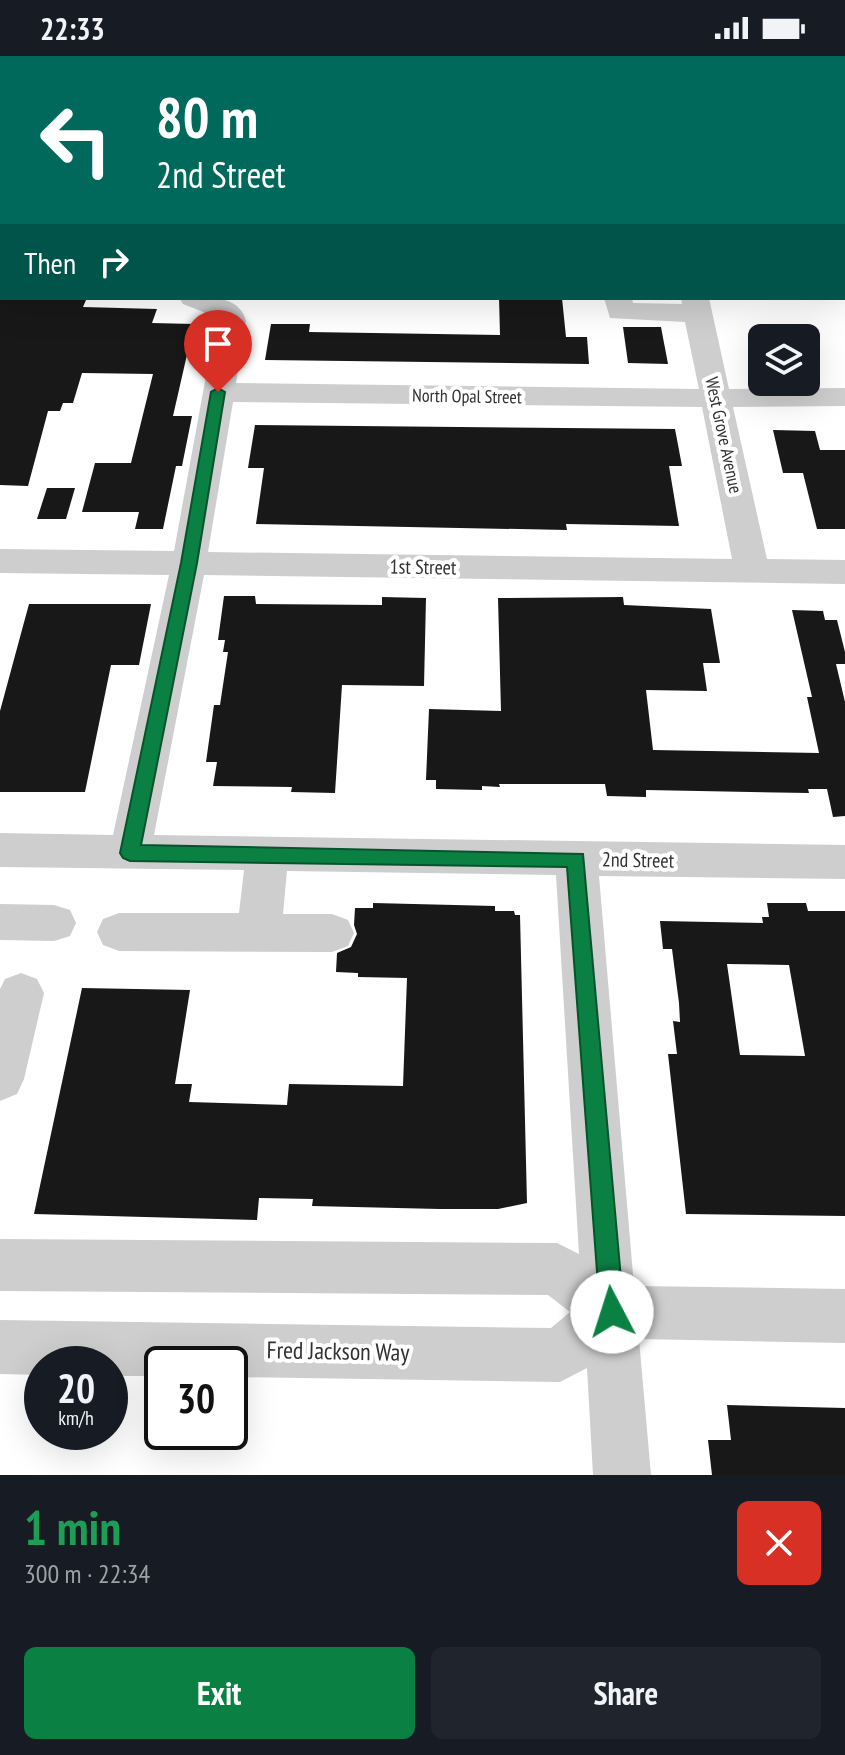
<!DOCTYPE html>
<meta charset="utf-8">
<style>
body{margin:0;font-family:"PT Sans Narrow",sans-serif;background:#20242c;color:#f1f3f6;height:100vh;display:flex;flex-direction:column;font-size:30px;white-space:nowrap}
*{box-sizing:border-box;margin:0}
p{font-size:26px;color:#9ea1a6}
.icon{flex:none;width:44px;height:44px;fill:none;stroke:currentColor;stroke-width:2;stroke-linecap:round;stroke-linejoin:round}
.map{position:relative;height:1419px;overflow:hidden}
.drawer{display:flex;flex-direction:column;background:#171b24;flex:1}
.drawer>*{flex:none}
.guide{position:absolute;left:0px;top:0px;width:846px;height:244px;box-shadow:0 8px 32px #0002;background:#00695c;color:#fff;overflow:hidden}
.controls{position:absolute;left:748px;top:268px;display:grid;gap:16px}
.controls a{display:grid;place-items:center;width:72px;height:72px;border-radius:12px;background:#171b24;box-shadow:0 8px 32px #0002;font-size:40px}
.speed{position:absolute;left:24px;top:1290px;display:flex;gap:16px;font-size:40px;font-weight:700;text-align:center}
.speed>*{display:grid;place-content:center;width:104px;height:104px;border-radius:50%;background:#171b24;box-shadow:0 8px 32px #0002;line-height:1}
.speed small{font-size:20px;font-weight:400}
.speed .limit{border:4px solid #111;border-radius:12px;background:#fff;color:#111}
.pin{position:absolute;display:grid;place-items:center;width:68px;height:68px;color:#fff;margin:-82px -34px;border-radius:50% 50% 50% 0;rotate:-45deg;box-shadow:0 0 8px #0007}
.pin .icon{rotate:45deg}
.me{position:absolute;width:88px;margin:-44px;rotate:355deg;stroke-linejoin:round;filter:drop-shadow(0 0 6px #0008)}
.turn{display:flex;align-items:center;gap:28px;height:168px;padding:0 24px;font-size:36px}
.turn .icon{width:104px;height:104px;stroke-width:2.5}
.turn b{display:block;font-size:56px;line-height:68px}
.then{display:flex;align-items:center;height:76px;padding:0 24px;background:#0003;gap:16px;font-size:30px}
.round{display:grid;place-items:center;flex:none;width:84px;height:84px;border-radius:12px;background:#20242c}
.head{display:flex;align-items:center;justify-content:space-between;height:136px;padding:0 24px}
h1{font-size:48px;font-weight:600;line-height:60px;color:#1e9e55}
.action{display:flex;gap:16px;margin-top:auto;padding:16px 24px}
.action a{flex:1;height:92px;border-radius:12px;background:#0b8043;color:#fff;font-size:32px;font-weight:600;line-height:92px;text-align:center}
.action a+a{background:#20242c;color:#f1f3f6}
.status{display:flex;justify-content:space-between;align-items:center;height:56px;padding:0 40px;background:#171b24;direction:ltr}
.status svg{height:22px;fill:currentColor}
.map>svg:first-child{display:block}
.building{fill:#181818;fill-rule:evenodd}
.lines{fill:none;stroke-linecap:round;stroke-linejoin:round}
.minor{fill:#cecece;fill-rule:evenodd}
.route{fill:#0b8043;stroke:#07532c;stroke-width:2}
.labels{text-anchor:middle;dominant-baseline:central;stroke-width:8;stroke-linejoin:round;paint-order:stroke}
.far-street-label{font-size:18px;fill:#313131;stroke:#fff}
.street-label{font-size:20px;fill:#313131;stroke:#fff}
.near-street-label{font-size:24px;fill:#313131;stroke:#fff}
</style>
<div class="status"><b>22:33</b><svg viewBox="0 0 49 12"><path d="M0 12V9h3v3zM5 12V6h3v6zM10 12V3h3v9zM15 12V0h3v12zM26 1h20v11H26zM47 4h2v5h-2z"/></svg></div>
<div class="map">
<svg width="845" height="1419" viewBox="0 0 845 1419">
<rect width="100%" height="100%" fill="#fff"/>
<g class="building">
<polygon points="499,242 562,242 566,281 587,281 589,308 265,304 271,268 310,268 309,276 500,279"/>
<polygon points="0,243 86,244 83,251 157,253 152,267 194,268 173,360 192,360 182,410 176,410 163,473 135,473 139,456 82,456 95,407 131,407 153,318 82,317 73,347 63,347 60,355 48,355 28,430 0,429"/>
<polygon points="623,271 661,271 668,308 628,307"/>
<polygon points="255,369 675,373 682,410 669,410 679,470 566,468 567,474 256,468 264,412 248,412"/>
<polygon points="773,374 815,375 820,394 845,394 845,473 817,473 803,417 783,417"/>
<polygon points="47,432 75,432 66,463 37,463"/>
<polygon points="224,540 255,540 256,548 382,549 382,541 426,542 424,630 342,629 335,737 291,736 292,731 213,730 217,706 206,706 214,649 220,649 228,596 223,596 225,584 218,584"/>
<polygon points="623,541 624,549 711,553 720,607 703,607 707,635 646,634 653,694 819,697 807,641 812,641 792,554 823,555 825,564 837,564 845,596 845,608 836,608 845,646 845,760 833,761 827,733 808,733 809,737 646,734 646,741 607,740 605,728 499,728 500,731 482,730 482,734 436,733 436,724 426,724 429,653 501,655 498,542"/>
<polygon points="29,548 151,548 139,609 111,609 85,736 0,736 0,655"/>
<polygon points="373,847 495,850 495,855 514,855 515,859 520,859 527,1147 498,1153 440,1153 312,1150 313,1143 259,1142 257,1164 34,1158 82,932 190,934 175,1028 192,1028 189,1046 287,1049 289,1028 403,1030 407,922 358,921 358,917 336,916 337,897 351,891 357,878 354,869 355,852 373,852"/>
<path d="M 767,847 L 806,847 L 808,855 L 845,855 L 845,1160 L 686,1158 L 668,998 L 677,998 L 673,965 L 680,966 L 679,947 L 672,893 L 663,893 L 660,865 L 763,867 L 762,861 L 769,861 ZM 727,908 L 789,909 L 805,1000 L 740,999 Z"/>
<polygon points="727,1349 845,1352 845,1419 712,1419 708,1384 731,1384"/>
</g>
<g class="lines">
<g class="minor">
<rect x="314" y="0" width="22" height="2"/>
<rect x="483" y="0" width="22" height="2"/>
<polygon points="647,0 669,0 670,2 648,2"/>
<polygon points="811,0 833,0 834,2 812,2"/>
<rect x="844" y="49" width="1" height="17"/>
<rect x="0" y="61" width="2" height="14"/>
<rect x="844" y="119" width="1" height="16"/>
<rect x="0" y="183" width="2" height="16"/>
<rect x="844" y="202" width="1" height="16"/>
<path d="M 179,242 C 202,242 239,236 246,265 L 236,327 L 699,333 L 685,266 L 610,262 L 604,242 L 632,242 L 633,247 L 682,248 L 681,242 L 709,242 L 729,333 L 845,332 L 845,350 L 733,351 L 767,503 L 845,504 L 845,528 L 204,519 L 154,779 L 845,789 L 845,823 L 599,820 L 634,1230 L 845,1233 L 845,1287 L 639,1283 L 651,1419 L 593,1419 L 587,1312 L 560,1326 L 230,1321 L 230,1308 L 162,1308 L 162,1320 L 110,1320 L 110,1308 L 42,1308 L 42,1319 L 0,1318 L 0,1264 L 551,1272 L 570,1256 L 548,1239 L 0,1235 L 0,1183 L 557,1187 L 579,1198 L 556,819 L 287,815 L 283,858 L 332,858 L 348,864 L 354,877 L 348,890 L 332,896 L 119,895 L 103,889 L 97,876 L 103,863 L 119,857 L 239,857 L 244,814 L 0,811 L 0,777 L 113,779 L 169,519 L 0,517 L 0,493 L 174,495 L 216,265 L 216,261 L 183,248 ZM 233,346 L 702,351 L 732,503 L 208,496 Z"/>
<polygon points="0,848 54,849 70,854 76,867 70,880 54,885 0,884"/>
<polygon points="21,917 37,923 44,937 24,1023 17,1038 0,1045 0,933 5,923"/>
</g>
</g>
<polygon class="route" points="218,332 225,336 197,507 141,789 583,798 624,1256 620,1265 612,1268 603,1265 600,1256 567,811 130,805 123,802 120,797 181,507 211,336"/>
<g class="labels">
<g class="far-street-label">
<text transform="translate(467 340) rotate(1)">North Opal Street</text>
<text transform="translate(724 379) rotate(78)">West Grove Avenue</text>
</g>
<g class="street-label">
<text transform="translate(423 511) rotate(1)">1st Street</text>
<text transform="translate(638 804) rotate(1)">2nd Street</text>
</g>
<g class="near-street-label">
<text transform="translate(338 1295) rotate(1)">Fred Jackson Way</text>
</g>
</g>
</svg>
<div class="controls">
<a><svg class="icon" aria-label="layers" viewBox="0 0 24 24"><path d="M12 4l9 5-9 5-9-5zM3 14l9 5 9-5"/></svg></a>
</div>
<div class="speed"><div>20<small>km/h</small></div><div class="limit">30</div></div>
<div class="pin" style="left:218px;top:336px;background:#d93025"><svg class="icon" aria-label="arrive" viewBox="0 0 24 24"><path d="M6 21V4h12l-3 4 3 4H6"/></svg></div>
<svg class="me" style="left:612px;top:1256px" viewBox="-20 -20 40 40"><circle r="19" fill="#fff"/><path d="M0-13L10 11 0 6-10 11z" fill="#0b8043"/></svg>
<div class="guide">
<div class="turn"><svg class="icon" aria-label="left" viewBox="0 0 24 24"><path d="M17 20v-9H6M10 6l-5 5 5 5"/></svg><div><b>80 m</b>2nd Street</div></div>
<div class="then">Then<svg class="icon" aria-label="right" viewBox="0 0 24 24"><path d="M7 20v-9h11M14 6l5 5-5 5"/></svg></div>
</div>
</div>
<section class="drawer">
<div class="head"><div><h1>1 min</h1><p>300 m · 22:34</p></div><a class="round" style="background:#d93025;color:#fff"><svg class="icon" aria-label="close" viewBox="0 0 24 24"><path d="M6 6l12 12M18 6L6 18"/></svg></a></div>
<div class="action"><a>Exit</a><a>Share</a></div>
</section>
